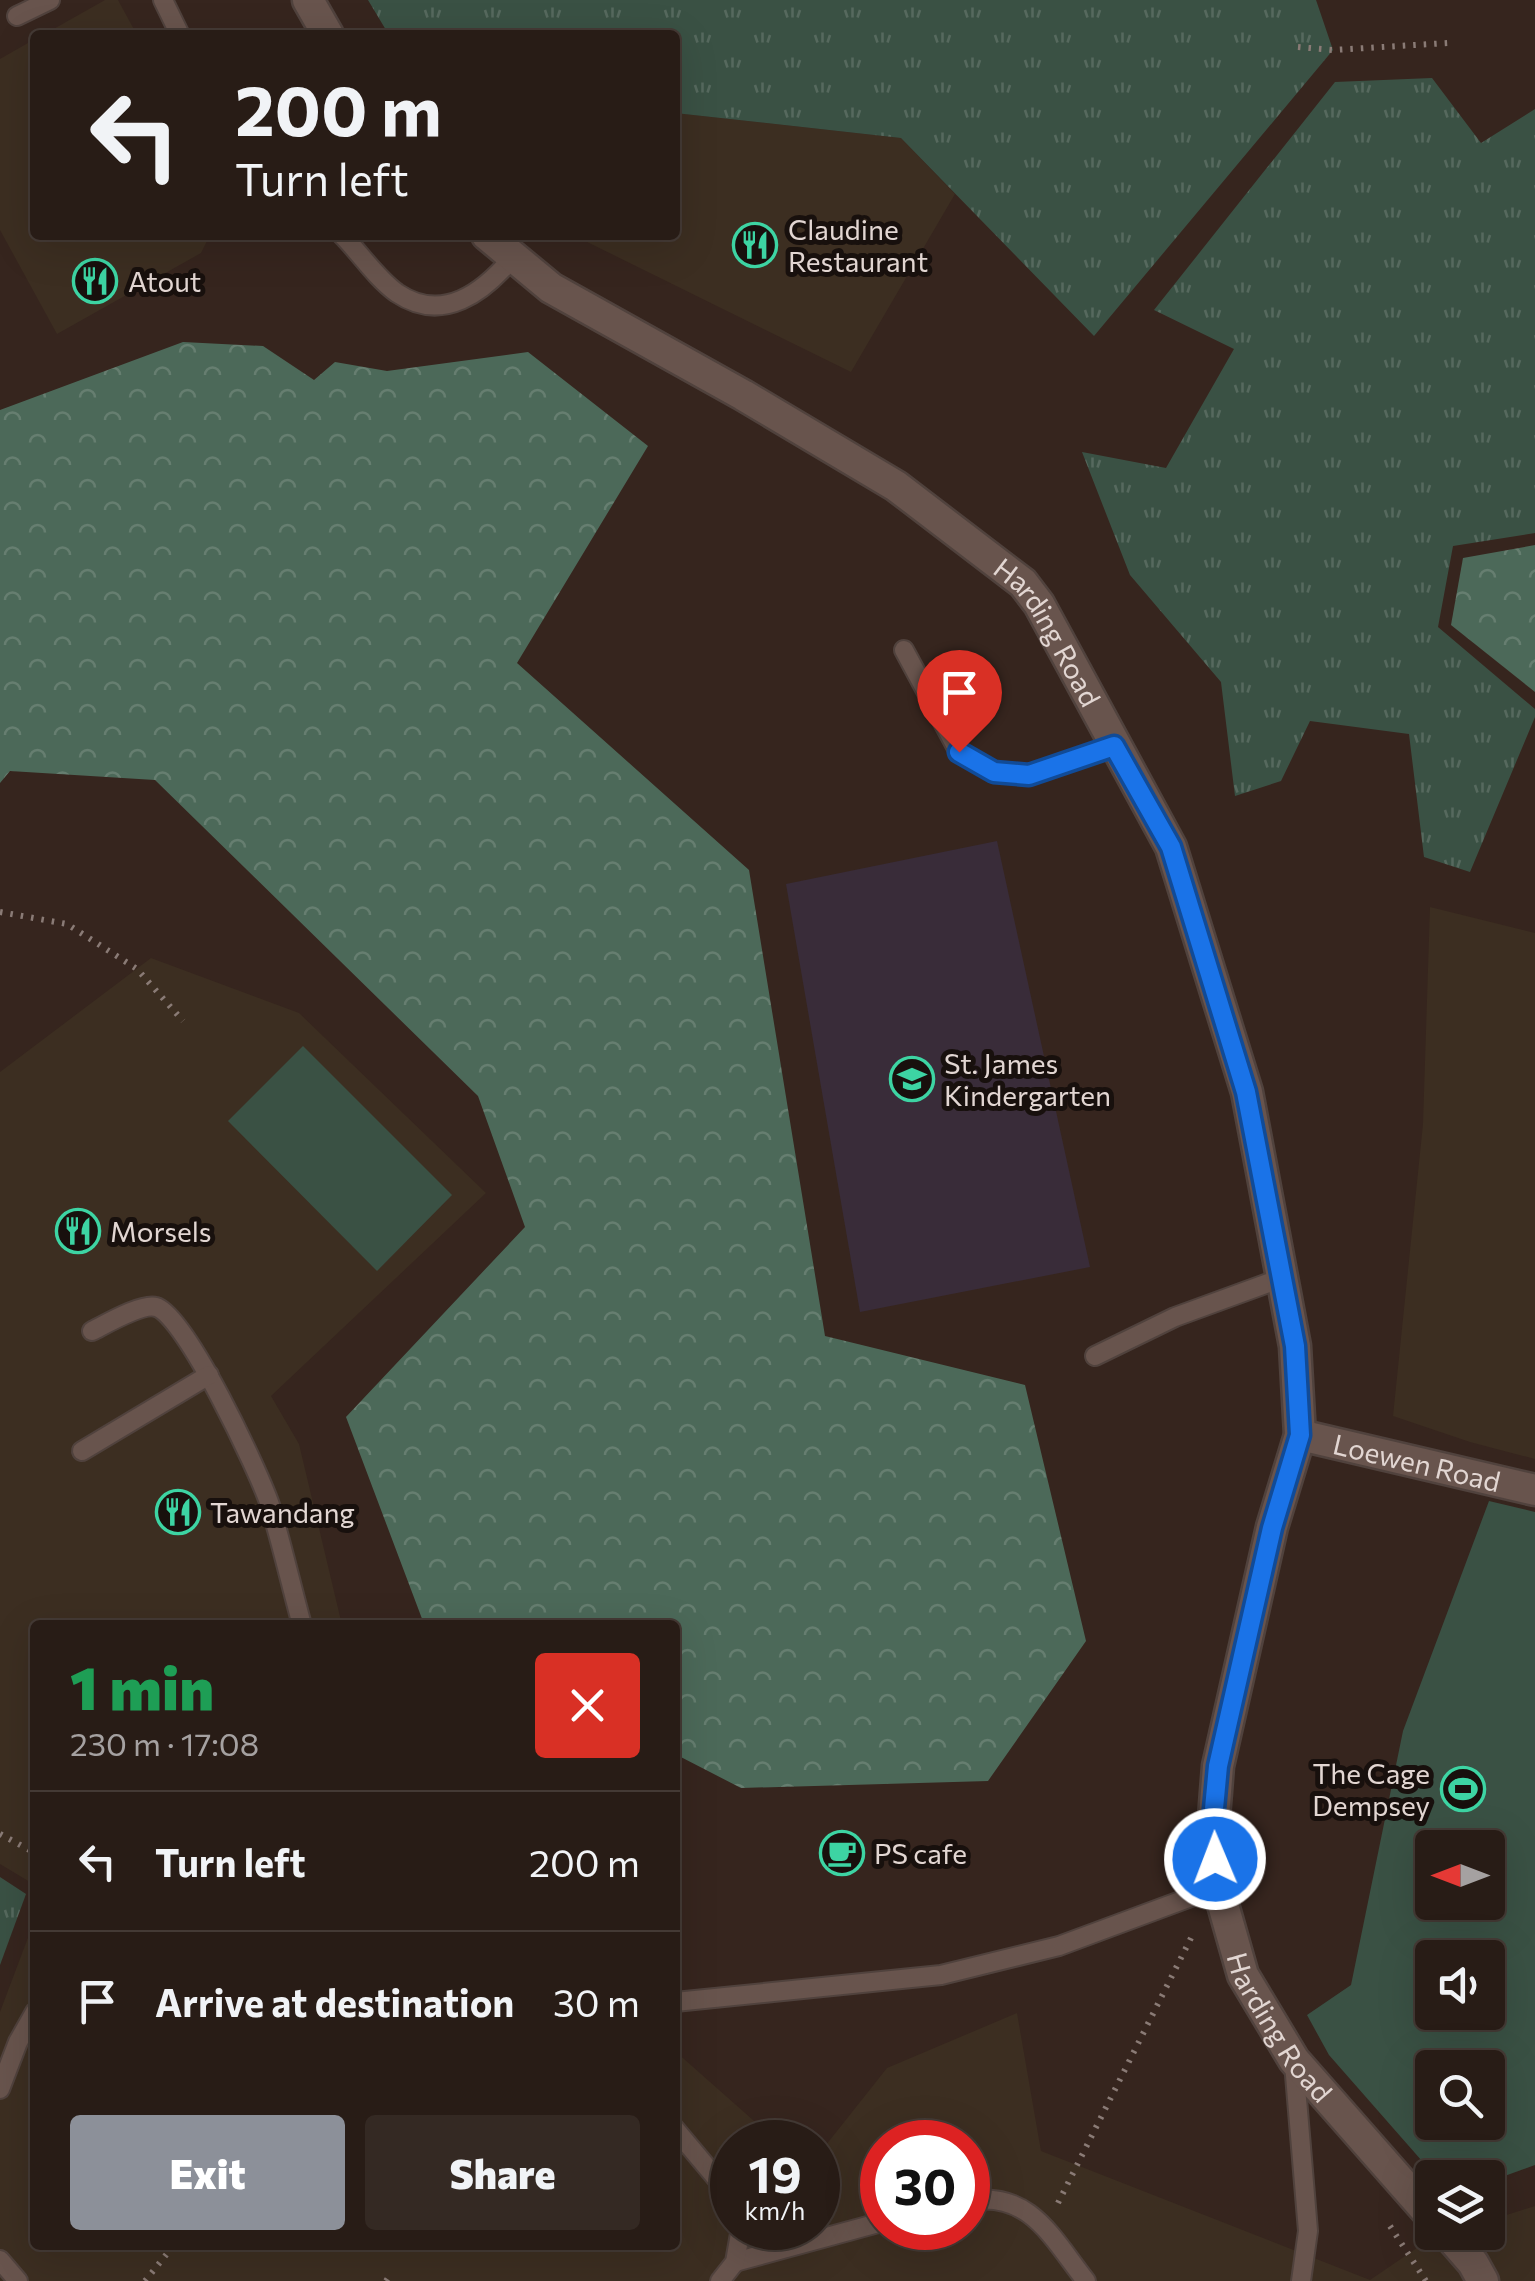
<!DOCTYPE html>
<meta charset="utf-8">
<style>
body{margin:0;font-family:Commissioner,sans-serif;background:#342923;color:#f1f3f6;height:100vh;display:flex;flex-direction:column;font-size:38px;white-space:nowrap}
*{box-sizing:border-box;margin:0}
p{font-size:32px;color:#a5a1a1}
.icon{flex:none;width:55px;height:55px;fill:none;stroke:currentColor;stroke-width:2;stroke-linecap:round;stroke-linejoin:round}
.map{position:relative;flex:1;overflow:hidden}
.sheet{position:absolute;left:30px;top:1620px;width:650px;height:630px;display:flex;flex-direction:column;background:#281c16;border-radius:10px;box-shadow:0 10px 40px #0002,0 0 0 2px #443a35}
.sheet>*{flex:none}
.top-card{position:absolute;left:30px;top:30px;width:650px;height:210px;border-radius:10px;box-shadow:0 10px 40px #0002,0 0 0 2px #443a35;background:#281c16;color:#f1f3f6;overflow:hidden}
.needle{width:65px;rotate:270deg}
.fabs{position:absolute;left:1415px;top:1830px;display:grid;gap:20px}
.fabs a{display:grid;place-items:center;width:90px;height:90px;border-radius:10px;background:#281c16;box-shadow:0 10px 40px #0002,0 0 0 2px #443a35;font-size:50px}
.speed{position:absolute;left:710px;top:2120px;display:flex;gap:20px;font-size:50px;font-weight:700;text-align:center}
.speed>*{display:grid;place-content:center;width:130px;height:130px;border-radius:50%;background:#281c16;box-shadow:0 10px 40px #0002,0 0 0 2px #443a35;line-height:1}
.speed small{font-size:25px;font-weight:400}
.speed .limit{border:15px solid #d22;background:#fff;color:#111}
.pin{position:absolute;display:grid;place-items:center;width:85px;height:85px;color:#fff;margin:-102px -42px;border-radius:50% 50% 50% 0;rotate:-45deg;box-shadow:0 0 10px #0007}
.pin .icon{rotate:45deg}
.me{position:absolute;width:110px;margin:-55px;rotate:359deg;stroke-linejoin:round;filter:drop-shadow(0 0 8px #0008)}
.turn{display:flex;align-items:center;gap:35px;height:210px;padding:0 40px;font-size:45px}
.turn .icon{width:130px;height:130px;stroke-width:2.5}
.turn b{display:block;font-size:70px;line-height:85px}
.round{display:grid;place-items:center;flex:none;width:105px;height:105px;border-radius:10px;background:#342923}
.summary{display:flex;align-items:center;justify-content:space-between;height:170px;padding:0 40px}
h1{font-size:60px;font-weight:800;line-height:75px;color:#1e9e55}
.primary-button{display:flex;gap:20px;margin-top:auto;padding:20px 40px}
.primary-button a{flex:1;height:115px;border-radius:10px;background:#8c9099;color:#fff;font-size:40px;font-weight:800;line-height:115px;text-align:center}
.primary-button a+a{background:#342923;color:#f1f3f6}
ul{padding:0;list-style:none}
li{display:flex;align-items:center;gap:30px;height:140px;padding:0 40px;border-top:2px solid #443a35}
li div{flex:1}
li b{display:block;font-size:38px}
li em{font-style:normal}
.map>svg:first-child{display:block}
.commercial{fill:#3c2e21;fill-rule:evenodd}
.education{fill:#392c39}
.grass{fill:url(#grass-tufts)}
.forest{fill:url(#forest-crowns)}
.pitch{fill:#3a5144;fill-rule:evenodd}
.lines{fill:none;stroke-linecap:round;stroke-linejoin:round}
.lane-casing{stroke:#50423d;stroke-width:22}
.street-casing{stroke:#50423d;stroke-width:35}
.path{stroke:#8a7b76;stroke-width:6;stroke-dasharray:2.5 8;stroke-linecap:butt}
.lane{stroke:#68544d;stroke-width:18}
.street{stroke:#68544d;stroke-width:30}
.route-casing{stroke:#114b97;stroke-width:25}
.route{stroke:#1a73e8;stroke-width:18}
.labels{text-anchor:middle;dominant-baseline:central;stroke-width:10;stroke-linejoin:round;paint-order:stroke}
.poi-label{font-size:28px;fill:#e2d6d2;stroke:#18100d;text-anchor:start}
.street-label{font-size:28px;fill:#e2d6d2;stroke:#18100d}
</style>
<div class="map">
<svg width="1535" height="2281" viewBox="0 0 1535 2281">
<defs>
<pattern id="grass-tufts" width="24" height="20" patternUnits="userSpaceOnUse" patternTransform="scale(2.5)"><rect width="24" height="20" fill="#3a5144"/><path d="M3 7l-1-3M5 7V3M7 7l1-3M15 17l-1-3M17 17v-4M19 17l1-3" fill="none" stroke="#56695e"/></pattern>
<pattern id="forest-crowns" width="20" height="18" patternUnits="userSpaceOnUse" patternTransform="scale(2.5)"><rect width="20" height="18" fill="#4c6959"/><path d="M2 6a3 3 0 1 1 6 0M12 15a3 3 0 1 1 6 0" fill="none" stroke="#667e70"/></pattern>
</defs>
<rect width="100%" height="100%" fill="#36251e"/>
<g class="commercial">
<polygon points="105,0 118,0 137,35 43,35"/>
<polygon points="35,39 35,235 210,235 201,253 57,334 0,230 0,59"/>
<polygon points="675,113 901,138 955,194 851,372 579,238 580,235 675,235"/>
<polygon points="1430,907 1535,933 1535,1459 1470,1442 1393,1416 1423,1124"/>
<polygon points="151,958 299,1013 486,1193 271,1396 299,1444 342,1625 35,1625 35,1885 0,1864 0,1072"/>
<path d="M 35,1919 L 35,2245 L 675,2245 L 675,2051 L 778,2142 L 732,2142 L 732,2228 L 818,2228 L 818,2155 L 887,2068 L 1017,2013 L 1041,2151 L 1370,2280 L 1430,2239 L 1451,2233 L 1488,2232 L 1488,2221 L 1535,2206 L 1535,2281 L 0,2281 L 0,2012 ZM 882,2142 L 968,2142 L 968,2228 L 882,2228 Z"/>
</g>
<polygon class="education" points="997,841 1090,1267 860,1312 786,884"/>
<g class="grass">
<polygon points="368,0 1316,0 1333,50 1094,336 901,138 675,113 675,35 389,35"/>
<polygon points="1432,78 1481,143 1535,109 1535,533 1453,546 1438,627 1535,709 1535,717 1470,872 1424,857 1409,734 1310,721 1281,781 1235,796 1221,682 1130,575 1082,452 1166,468 1234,349 1154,310 1335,82"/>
<polygon points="0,1877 26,1894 0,1965"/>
</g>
<g class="forest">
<polygon points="183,342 263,346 314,380 335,362 387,371 528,352 648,446 517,663 749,870 825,1336 1025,1385 1086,1641 988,1781 741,1788 675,1754 675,1625 424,1624 346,1417 525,1227 478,1096 155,780 10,771 0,783 0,410"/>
<polygon points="1535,545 1535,692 1451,625 1463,558"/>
</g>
<g class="pitch">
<polygon points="303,1046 452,1195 377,1271 228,1121"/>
<path d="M 1489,1501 L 1535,1512 L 1535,2165 L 1488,2182 L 1488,2178 L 1436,2177 L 1329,2055 L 1307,2015 L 1351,1985 L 1403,1731 ZM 1432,1848 L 1488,1848 L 1488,1902 L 1432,1902 ZM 1432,1958 L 1488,1958 L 1488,2012 L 1432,2012 ZM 1432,2068 L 1488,2068 L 1488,2122 L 1432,2122 Z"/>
</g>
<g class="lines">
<defs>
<g id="lane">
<polyline points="163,0 180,35"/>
<polyline points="17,16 50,0"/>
<path d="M 342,235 C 360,253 376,278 397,293 C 443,324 484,292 513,257"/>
<polyline points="904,650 959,752 994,772 1029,775 1114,746"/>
<path d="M 92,1331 C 106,1324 142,1303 156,1307 C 185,1314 259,1472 270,1505 C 282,1545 291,1585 302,1625"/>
<polyline points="1095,1356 1175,1317 1282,1278"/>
<polyline points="82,1451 209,1375"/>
<polyline points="675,2002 941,1975 1059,1946 1218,1887"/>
<polyline points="1294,2063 1308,2231 1301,2281"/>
<polyline points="0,2089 18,2042 35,2012"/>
<polyline points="675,2129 732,2197"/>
<path d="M 968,2201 C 1030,2190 1052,2238 1086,2281"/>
<polyline points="0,2260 18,2281"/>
<polyline points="735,2262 882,2222"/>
<polyline points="720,2281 735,2262 741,2228"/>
</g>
<g id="street">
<polyline points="308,0 328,35"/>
<path id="s1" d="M 487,235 L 551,288 L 743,395 L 896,486 L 1023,583 L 1039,604 L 1171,847 L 1247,1092 L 1295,1346 L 1300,1435 L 1272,1527 L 1218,1766 L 1213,1830 L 1218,1887 L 1243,1975 L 1294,2060 L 1432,2217"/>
<path id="s2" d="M 1300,1435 L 1535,1490"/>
<polyline points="1446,2232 1473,2263 1483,2281"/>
</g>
</defs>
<use href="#lane" class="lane-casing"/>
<use href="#street" class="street-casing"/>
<g class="path">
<polyline points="1298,47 1333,50 1448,43"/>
<polyline points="0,912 67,924 137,969 183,1021"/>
<polyline points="0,1834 35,1853"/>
<polyline points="1058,2203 1194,1932"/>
<polyline points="1390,2226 1426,2281"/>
<polyline points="145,2281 174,2245"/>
<polyline points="386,2281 390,2275"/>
</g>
<use href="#lane" class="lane"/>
<use href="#street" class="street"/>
</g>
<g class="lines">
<defs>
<polyline id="route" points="959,752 994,772 1029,775 1114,746 1171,847 1246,1092 1295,1346 1300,1435 1272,1528 1218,1766 1212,1830 1215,1859"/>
</defs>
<use href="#route" class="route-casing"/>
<use href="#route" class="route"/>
</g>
<defs>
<symbol id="restaurant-ring" viewBox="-11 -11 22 22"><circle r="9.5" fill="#18100d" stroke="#3dd4a3" stroke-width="1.5"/><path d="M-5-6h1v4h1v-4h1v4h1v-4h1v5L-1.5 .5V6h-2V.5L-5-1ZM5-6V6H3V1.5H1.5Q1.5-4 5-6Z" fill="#3dd4a3"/></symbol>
<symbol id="school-ring" viewBox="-11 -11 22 22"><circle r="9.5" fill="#18100d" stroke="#3dd4a3" stroke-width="1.5"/><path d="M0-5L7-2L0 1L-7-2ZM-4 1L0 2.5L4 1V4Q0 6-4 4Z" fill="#3dd4a3"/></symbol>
<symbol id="stadium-ring" viewBox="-11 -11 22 22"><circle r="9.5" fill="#18100d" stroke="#3dd4a3" stroke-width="1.5"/><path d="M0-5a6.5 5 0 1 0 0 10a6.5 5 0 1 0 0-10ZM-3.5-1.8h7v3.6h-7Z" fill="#3dd4a3"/></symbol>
<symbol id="cafe-ring" viewBox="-11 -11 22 22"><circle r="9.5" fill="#18100d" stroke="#3dd4a3" stroke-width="1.5"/><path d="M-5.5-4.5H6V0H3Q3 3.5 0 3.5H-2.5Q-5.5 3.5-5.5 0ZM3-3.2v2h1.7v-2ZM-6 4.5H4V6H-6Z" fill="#3dd4a3"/></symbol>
</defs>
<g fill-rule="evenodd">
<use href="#restaurant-ring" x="730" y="220" width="50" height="50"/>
<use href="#restaurant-ring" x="70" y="256" width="50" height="50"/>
<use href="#school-ring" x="887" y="1054" width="50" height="50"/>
<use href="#restaurant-ring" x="53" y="1206" width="50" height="50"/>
<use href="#restaurant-ring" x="153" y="1487" width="50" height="50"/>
<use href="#stadium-ring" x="1438" y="1764" width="50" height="50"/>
<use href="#cafe-ring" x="817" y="1828" width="50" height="50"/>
</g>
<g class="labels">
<g class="poi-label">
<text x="788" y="229">Claudine<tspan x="788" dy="32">Restaurant</tspan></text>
<text x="128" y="281">Atout</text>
<text x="944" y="1063">St. James<tspan x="944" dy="32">Kindergarten</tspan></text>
<text x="110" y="1231">Morsels</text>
<text x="210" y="1512">Tawandang</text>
<text x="1430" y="1773" text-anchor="end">The Cage<tspan x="1430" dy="32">Dempsey</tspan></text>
<text x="874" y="1853">PS cafe</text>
</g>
<g class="street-label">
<text stroke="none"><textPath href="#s1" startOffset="695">Harding Road</textPath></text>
<text stroke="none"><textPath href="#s2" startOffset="120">Loewen Road</textPath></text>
<text stroke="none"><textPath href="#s1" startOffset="2165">Harding Road</textPath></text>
</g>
</g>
</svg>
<div class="fabs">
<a><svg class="needle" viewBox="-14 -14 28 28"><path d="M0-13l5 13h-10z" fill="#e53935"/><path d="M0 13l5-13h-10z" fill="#a5a1a1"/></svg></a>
<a><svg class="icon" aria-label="sound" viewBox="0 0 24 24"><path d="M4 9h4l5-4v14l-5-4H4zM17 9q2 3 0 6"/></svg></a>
<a><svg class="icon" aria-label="search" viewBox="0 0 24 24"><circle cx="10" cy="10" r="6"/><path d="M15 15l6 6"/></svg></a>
<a><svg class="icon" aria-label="layers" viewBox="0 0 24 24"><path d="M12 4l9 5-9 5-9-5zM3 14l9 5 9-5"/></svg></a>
</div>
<div class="speed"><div>19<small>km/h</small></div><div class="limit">30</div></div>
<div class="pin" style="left:959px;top:752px;background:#d93025"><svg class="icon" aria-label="arrive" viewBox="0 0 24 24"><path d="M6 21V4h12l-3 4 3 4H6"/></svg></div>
<svg class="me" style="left:1215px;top:1859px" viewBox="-20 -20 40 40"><circle r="17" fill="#1a73e8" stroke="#fff" stroke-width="3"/><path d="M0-11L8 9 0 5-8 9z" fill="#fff"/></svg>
<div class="top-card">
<div class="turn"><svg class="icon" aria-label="left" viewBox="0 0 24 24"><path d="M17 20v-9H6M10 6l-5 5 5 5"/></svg><div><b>200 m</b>Turn left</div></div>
</div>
<section class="sheet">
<div class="summary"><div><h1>1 min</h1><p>230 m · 17:08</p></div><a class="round" style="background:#d93025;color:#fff"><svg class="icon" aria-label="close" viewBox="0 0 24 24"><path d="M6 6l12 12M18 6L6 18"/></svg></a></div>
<ul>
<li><svg class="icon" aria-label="left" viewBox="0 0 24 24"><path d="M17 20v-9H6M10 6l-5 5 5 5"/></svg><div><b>Turn left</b></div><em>200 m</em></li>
<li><svg class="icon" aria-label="arrive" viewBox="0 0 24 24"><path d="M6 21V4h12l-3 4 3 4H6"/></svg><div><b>Arrive at destination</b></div><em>30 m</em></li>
</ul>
<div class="primary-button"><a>Exit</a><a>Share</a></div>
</section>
</div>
